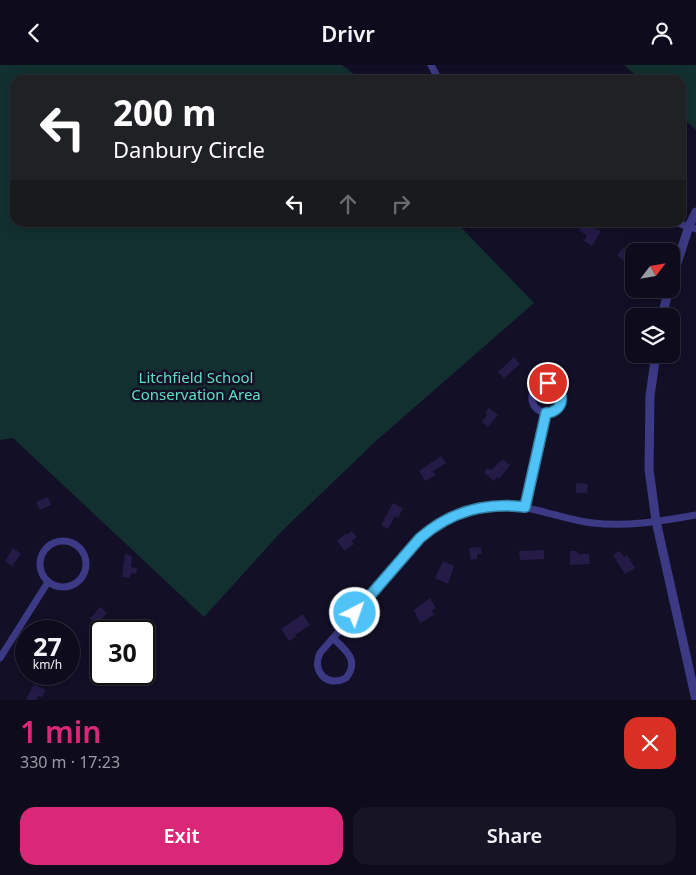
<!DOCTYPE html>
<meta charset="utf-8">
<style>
body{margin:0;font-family:"Noto Sans",sans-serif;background:#171425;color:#f1f3f6;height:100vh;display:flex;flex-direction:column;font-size:19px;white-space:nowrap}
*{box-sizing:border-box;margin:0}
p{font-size:16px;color:#9b9ba3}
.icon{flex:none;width:28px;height:28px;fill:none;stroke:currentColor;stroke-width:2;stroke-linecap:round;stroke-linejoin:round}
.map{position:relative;height:635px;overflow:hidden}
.panel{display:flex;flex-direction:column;background:#0e0b1c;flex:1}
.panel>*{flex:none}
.guide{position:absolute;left:10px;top:10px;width:676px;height:152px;border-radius:15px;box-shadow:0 2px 12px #0003,0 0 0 1px #2e2b3b;background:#202124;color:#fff;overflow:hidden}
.needle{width:32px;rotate:59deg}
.fabs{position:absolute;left:625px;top:178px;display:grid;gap:10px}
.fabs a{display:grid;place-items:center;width:55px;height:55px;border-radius:10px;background:#0e0b1c;box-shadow:0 2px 12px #0003,0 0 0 1px #2e2b3b;font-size:25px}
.speed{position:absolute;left:15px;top:555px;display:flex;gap:10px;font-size:25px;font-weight:700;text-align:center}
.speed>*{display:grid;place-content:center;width:65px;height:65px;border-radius:50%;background:#0e0b1c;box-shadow:0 2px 12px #0003,0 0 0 1px #2e2b3b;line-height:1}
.speed small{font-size:12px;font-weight:400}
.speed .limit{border:2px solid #111;border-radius:8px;background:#fff;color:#111}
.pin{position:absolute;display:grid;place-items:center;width:42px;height:42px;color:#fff;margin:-21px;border:2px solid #fff;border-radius:50%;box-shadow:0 1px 5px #0007}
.me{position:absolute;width:55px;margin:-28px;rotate:41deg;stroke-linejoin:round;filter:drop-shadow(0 0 4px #0008)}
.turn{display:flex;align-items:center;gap:18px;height:105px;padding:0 20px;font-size:22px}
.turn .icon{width:65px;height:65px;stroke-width:2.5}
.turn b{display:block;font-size:35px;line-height:42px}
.lanes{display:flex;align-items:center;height:48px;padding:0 20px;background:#0003;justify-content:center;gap:25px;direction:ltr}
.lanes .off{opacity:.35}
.round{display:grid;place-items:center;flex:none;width:52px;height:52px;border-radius:15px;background:#171425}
.headline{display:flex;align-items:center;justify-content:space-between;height:85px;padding:0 20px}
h1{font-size:30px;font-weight:600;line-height:38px;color:#db2777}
.button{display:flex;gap:10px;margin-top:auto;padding:10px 20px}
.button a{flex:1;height:58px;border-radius:15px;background:#db2777;color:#fff;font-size:20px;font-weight:600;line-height:58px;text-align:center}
.button a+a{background:#171425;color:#f1f3f6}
header{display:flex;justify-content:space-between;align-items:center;height:65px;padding:0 20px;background:#0e0b1c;font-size:22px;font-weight:600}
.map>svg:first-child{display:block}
.green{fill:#12302f}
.building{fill:#241b47}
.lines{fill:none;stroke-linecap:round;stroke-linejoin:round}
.minor{stroke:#3d3a85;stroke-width:7}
.tertiary{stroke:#3d3a85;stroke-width:9}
.route-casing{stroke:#337fa1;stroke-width:12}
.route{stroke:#4fc3f7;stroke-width:9}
.labels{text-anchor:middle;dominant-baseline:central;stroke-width:5;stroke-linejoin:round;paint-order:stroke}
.park-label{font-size:15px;fill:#5fe0c0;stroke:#130f26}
</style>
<header><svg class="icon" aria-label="back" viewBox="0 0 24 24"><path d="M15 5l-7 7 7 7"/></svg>Drivr<svg class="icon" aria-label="person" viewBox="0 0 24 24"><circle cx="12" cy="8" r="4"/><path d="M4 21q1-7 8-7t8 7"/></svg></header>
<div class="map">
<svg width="696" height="635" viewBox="0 0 696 635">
<rect width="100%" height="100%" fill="#130f26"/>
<g class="green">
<polygon points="0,0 342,0 362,15 15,15 15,158 457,158 534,238 377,375 282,466 204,552 13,373 0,375"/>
<polygon points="624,0 696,0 696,65 681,51 681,15 641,15"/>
</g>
<g class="building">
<polygon points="584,158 601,166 592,181 584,176 587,171 579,165"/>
<polygon points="623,183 634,193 634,210 626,202 628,200 617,190"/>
<polygon points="514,292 520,299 504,313 498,307"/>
<polygon points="489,343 498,350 488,362 482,357 487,350 485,348"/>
<polygon points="441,391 446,398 433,406 436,410 425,416 419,406"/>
<polygon points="503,394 510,400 499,414 497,412 494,416 484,408 487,403 491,405"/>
<polygon points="576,418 588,419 587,428 576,428"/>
<polygon points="48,432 51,440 40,445 36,437"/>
<polygon points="393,438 403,443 398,453 395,451 388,464 381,460"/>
<polygon points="352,466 357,472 352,476 354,479 345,486 337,476 346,468 347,470"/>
<polygon points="481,482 482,489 477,489 477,494 471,495 469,483"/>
<polygon points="13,483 21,489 12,501 5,496"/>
<polygon points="544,485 544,494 520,495 519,486"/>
<polygon points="570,486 577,486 578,489 589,489 590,499 570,500"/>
<polygon points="620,486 624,492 627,490 635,503 625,509 613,490"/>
<polygon points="125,489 132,491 131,502 137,503 136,509 131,508 130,513 122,512"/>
<polygon points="443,496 454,501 448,519 435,513"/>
<polygon points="430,533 436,543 432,545 434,550 420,558 414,545"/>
<polygon points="100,542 107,548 97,559 90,554"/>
<polygon points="303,549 310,560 295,570 296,572 289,576 281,564"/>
<polygon points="34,619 46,625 42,632 38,631 36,635 26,635"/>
</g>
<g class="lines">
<g class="minor">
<polyline points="431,0 439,15"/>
<polyline points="677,158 696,164"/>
<path d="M 525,442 L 546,348 C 570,346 563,311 539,320 C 527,330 531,345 546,348"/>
<circle cx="63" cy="499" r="23"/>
<path d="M 333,573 C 346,585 360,596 346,613 C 328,623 311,607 320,588 L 420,473 C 450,447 487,435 526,443 C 549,447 571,456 593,458 C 627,462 663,456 696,450"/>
<polyline points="0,593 48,517"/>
</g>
<g class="tertiary">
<polyline points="671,217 689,161 696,147"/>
<polyline points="662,251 669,224"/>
<polyline points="656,289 650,331 649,404 656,456 696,635"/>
</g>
</g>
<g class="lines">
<defs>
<path id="route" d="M 355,548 L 420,473 C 451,446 485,437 525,442 L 546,348 C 565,347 567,324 548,318"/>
</defs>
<use href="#route" class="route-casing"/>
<use href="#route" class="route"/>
</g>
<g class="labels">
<g class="park-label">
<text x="196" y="312">Litchfield School<tspan x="196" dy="17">Conservation Area</tspan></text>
</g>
</g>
</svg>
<div class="fabs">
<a><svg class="needle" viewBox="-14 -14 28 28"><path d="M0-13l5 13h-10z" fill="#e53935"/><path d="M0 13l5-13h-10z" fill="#9b9ba3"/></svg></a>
<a><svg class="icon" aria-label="layers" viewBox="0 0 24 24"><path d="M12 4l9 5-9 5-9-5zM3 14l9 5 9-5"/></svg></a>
</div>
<div class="speed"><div>27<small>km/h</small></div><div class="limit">30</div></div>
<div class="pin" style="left:548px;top:318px;background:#d93025"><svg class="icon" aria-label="arrive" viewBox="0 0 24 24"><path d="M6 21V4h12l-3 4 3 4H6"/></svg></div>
<svg class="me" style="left:355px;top:548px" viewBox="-20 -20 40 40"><circle r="17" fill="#4fc3f7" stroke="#fff" stroke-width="3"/><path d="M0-11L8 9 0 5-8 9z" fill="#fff"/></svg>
<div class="guide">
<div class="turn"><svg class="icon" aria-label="left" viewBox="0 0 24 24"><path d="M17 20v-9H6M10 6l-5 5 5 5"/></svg><div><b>200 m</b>Danbury Circle</div></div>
<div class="lanes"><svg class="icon" aria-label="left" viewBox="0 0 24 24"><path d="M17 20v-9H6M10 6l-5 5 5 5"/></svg><svg class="icon off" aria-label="ahead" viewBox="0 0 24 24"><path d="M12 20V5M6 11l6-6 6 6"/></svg><svg class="icon off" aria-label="right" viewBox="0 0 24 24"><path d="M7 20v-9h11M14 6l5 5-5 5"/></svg></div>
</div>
</div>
<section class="panel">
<div class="headline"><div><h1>1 min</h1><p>330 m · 17:23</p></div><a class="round" style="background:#d93025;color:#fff"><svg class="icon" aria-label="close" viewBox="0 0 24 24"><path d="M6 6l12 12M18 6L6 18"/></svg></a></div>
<div class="button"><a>Exit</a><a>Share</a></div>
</section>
